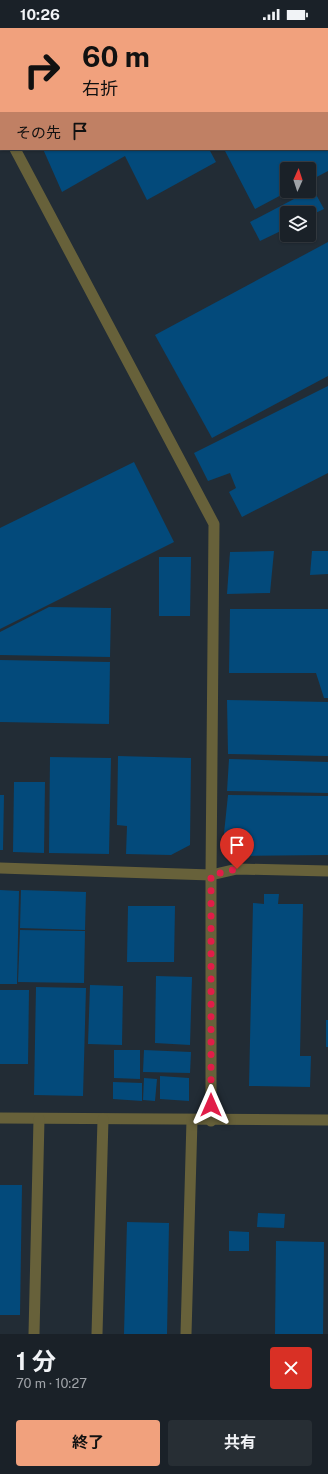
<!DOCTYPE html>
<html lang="ja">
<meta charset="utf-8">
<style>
body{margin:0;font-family:"Public Sans","Noto Sans JP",sans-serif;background:#272e34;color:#f1f3f6;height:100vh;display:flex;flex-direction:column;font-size:15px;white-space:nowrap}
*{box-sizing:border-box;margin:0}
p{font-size:13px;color:#9fa3a8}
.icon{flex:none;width:22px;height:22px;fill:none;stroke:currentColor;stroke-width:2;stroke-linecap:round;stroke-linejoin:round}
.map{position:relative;height:1306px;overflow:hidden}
.sheet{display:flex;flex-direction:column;background:#1a2128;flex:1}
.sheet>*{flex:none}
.top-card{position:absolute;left:0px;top:0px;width:328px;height:122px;box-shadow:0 1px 3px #0004,0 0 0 1px #383e45;background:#f1a17d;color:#111;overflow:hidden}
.needle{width:26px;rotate:3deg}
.fabs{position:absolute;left:280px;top:134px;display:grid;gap:8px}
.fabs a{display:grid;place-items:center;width:36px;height:36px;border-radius:4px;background:#1a2128;box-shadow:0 1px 3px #0004,0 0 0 1px #383e45;font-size:20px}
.pin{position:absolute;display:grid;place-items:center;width:34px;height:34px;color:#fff;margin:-41px -17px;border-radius:50% 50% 50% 0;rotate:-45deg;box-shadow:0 0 4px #0007}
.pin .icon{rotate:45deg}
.me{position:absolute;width:44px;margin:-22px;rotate:0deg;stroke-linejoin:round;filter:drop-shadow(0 0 3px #0008)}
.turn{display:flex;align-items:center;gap:14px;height:84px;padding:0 16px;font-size:18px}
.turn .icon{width:52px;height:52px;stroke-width:2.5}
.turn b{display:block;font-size:28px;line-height:34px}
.then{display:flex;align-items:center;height:38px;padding:0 16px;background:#0003;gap:8px;font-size:15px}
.round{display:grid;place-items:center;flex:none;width:42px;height:42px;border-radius:4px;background:#272e34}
.headline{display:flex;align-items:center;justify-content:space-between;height:68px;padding:0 16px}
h1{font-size:24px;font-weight:700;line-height:30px}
.primary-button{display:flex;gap:8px;margin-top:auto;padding:8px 16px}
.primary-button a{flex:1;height:46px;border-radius:4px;background:#f1a17d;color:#111;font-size:16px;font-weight:700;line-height:46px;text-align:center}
.primary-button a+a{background:#272e34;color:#f1f3f6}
.status{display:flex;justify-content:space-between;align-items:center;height:28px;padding:0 20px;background:#1a2128;direction:ltr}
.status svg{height:11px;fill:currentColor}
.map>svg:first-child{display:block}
.building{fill:#034a7b}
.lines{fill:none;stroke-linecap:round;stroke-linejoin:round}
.service{stroke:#67613a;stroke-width:11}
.minor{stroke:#67613a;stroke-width:11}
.route{stroke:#e11d48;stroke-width:7;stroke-dasharray:0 12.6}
</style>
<div class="status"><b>10:26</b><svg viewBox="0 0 49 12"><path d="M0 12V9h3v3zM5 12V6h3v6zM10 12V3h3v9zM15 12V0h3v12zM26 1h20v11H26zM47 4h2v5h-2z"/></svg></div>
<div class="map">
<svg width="328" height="1306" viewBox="0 0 328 1306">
<rect width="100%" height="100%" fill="#222c35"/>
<g class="building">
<polygon points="43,121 209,121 216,134 147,172 125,128 62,164"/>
<polygon points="224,121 328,121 328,143 309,153 309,141 287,141 287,164 255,181"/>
<polygon points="313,161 324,181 309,188 309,185 287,185 287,200 260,213 250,194"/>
<polygon points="328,214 328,348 212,410 155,307"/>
<polygon points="328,358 328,445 242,489 229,464 236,460 230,445 208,453 194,425"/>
<polygon points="134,434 174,514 0,601 0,500"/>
<polygon points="274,523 270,565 227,566 230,524"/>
<polygon points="312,523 328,523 328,546 310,547"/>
<polygon points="159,529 191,529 190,588 159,588"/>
<polygon points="49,579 111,580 110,629 0,627 0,604"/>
<polygon points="230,581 328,581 328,670 324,670 316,645 229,645"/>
<polygon points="0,632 110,634 109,696 0,694"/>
<polygon points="227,672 328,674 328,728 228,726"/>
<polygon points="118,728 191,730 190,817 171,827 126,826 127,798 117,797"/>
<polygon points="50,729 111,730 109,826 49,825"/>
<polygon points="229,731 328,734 328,765 227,763"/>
<polygon points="14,754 45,754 44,825 13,824"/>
<polygon points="0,767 4,767 3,822 0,822"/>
<polygon points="228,767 328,768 328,827 236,828 223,815"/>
<polygon points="0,862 19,863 17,956 0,956"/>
<polygon points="21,862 86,864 85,902 20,900"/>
<polygon points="264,866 279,866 278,876 303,876 300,1028 311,1028 310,1059 249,1058 253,875 264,876"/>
<polygon points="128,878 175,878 174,934 127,934"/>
<polygon points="20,902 85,903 84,955 18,954"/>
<polygon points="156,948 192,949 190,1017 155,1015"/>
<polygon points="90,957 123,958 122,1017 88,1016"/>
<polygon points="36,959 86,960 83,1068 34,1067"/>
<polygon points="0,962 29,962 28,1036 0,1036"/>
<rect x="326" y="992" width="2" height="27"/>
<polygon points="114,1022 140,1022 140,1051 114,1050"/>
<polygon points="144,1022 191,1024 190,1045 143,1044"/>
<polygon points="160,1048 189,1050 189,1073 160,1071"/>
<polygon points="144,1050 157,1051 155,1073 143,1072"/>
<polygon points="113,1054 142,1055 142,1073 113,1071"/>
<polygon points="0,1157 22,1157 20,1287 0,1287"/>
<polygon points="258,1185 285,1186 284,1200 257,1199"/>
<polygon points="127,1194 169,1195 167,1306 124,1306"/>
<polygon points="229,1203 249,1204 249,1223 229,1223"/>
<polygon points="276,1213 324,1214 323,1306 275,1306"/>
</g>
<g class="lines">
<polyline class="service" points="186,1306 192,1092"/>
<g class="minor">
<polyline points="0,93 1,95"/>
<polyline points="15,121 214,496 211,847 211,1093"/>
<polyline points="0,840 211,847 237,841 328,843"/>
<polyline points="0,1090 328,1092"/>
<polyline points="34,1306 39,1091"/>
<polyline points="97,1306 103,1091"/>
</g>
</g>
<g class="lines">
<polyline class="route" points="211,1077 211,847 237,841"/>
</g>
</svg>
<div class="fabs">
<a><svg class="needle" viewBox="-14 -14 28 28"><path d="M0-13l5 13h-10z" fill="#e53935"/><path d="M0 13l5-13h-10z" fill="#9fa3a8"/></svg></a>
<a><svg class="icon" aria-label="layers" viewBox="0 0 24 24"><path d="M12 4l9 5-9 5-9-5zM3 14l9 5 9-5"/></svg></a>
</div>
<div class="pin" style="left:237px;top:841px;background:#d93025"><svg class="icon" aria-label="arrive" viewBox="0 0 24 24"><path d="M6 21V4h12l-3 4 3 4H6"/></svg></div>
<svg class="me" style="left:211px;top:1077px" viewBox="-20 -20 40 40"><path d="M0-17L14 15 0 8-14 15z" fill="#e11d48" stroke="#fff" stroke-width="4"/></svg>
<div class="top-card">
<div class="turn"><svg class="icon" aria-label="right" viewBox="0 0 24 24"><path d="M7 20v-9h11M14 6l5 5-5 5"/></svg><div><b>60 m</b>右折</div></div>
<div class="then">その先<svg class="icon" aria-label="arrive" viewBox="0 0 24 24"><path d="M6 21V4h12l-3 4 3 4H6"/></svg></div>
</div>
</div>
<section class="sheet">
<div class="headline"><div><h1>1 分</h1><p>70 m · 10:27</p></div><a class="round" style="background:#d93025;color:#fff"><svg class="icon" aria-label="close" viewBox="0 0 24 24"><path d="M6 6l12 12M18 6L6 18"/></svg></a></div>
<div class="primary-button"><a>終了</a><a>共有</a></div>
</section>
